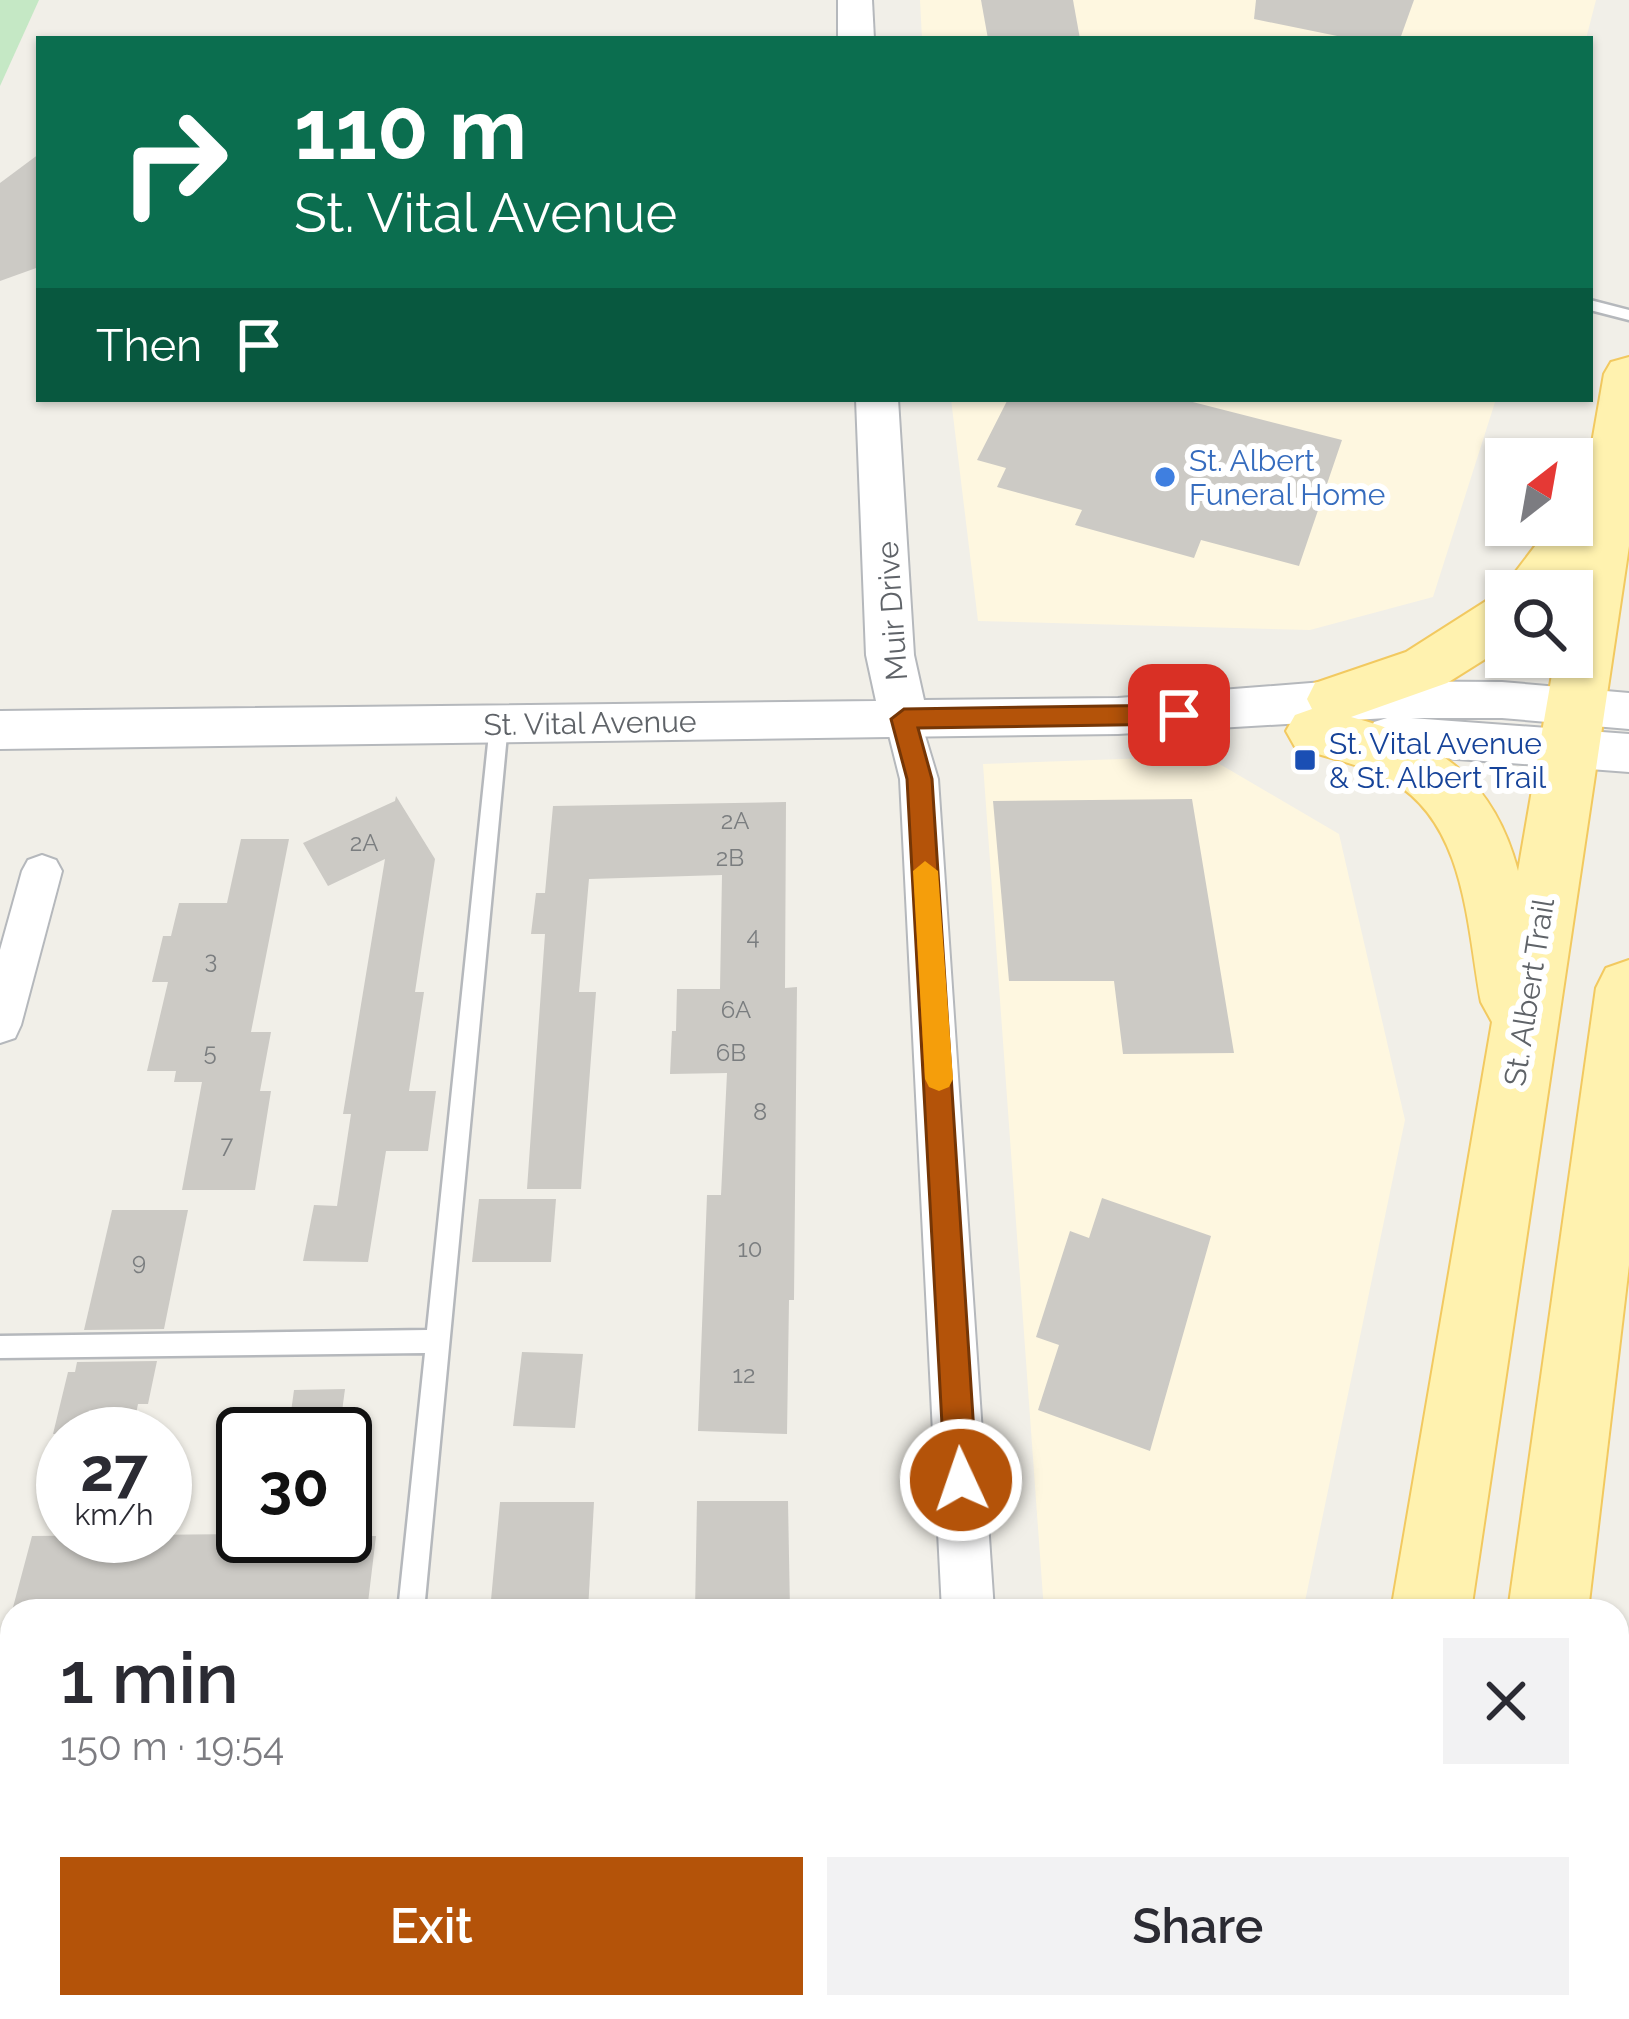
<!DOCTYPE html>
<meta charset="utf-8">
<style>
body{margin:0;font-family:Raleway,sans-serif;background:#f2f2f3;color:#2b2b33;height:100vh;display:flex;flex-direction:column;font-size:45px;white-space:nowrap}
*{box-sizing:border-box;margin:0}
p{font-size:39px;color:#7c7c81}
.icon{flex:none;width:66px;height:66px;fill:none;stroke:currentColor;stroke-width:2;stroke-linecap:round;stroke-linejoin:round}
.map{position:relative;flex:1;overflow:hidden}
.panel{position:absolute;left:0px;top:1599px;width:1629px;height:420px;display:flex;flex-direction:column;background:#fff;border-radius:36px 36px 0 0;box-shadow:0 3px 9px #0004}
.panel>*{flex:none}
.guide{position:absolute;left:36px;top:36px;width:1557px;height:366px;border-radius:0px;box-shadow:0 3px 9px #0004;background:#0b6e4f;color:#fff;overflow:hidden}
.needle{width:78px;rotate:31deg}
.controls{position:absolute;left:1485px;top:438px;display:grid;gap:24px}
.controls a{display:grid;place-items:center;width:108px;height:108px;border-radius:0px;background:#fff;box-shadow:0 3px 9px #0004;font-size:60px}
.speed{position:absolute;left:36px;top:1407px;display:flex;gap:24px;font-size:60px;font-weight:700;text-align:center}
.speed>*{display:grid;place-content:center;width:156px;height:156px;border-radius:50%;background:#fff;box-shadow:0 3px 9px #0004;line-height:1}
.speed small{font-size:30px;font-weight:400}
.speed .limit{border:6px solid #111;border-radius:18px;background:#fff;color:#111}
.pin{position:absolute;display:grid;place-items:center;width:102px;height:102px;color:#fff;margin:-51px;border-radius:24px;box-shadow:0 6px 18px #0006}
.me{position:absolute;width:132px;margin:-66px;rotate:357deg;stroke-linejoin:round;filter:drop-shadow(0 0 9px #0008)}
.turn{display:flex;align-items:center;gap:42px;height:252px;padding:0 60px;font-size:54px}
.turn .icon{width:156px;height:156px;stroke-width:2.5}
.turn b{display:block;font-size:84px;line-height:102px}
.then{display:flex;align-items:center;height:114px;padding:0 60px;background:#0003;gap:24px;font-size:45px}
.round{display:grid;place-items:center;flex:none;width:126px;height:126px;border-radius:0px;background:#f2f2f3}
.overview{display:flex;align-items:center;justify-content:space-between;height:204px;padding:0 60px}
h1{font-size:72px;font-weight:600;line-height:90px}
.primary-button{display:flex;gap:24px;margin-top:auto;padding:24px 60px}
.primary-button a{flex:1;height:138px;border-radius:0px;background:#b45309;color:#fff;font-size:48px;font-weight:600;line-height:138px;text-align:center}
.primary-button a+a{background:#f2f2f3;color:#2b2b33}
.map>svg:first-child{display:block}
.commercial{fill:#fef7e0}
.green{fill:#c5e8c5}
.building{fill:#cccac5}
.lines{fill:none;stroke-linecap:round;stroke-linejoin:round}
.service-casing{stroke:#b5b8bc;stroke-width:5}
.minor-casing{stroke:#b5b8bc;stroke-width:4}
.tertiary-casing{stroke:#b5b8bc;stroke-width:4}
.primary-casing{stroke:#f2c960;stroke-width:4}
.service{fill:#fff;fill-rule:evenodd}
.minor{fill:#fff;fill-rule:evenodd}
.tertiary{fill:#fff;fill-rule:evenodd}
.primary{fill:#fff2af;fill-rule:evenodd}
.route{fill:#b45309;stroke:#753606;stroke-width:3}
.slow{fill:#f59e0b}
.shop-dot{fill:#3f7fe0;stroke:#fff;stroke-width:4.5}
.transit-dot{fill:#1a4fb4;stroke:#fff;stroke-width:4.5}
.labels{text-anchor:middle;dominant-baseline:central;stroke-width:12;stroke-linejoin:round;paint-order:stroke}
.number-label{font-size:24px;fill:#7a7d7f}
.shop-label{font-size:30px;fill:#366cbe;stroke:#fff;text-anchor:start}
.street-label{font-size:30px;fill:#5f6368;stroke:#fff}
.transit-label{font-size:30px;fill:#164399;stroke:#fff;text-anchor:start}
</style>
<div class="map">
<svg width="1629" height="2019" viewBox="0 0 1629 2019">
<rect width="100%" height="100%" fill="#f1efe8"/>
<g class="commercial">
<polygon points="920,0 1596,0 1586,39 922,39"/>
<polygon points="951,399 1496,399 1433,597 1310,630 978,621"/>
<polygon points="1206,756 1339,834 1405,1120 1303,1611 1044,1611 983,764"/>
<polygon points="1629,1790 1629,2019 1605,2019 1606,2007 1617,2007 1617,1905"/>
<polygon points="381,2007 1128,2007 1160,2015 380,2019"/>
</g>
<polygon class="green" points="0,0 39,0 0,86"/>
<g class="building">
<polygon points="981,0 1073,0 1080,39 988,39"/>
<polygon points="1256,0 1414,0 1400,39 1352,39 1254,19"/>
<polygon points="39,154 39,267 0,281 0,183"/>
<polygon points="1008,399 1181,399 1342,440 1299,566 1201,540 1194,558 1075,525 1082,510 997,487 1006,468 977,460"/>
<polygon points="396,796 435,859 415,992 424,992 409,1091 436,1091 428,1151 386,1151 368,1262 303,1261 314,1205 337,1206 351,1114 343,1114 385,859 328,886 303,843 395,801"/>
<polygon points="1192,799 1234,1053 1123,1054 1114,981 1009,981 993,801"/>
<polygon points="786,802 785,988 797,987 794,1300 789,1300 787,1434 698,1431 707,1195 721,1195 727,1073 670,1074 672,1031 676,1031 677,989 720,989 722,875 589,879 579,992 596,992 581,1189 527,1189 545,934 531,934 536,893 545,893 553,806"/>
<polygon points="241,839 289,839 251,1032 271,1032 260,1091 271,1091 255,1190 182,1190 202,1082 174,1082 176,1071 147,1071 168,982 152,982 163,936 171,936 179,903 227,903"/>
<polygon points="1102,1198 1211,1236 1150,1451 1038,1410 1059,1345 1036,1337 1070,1231 1089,1238"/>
<polygon points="479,1199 556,1199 551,1262 472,1262"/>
<polygon points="112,1210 188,1210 164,1329 84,1330"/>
<polygon points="522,1352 583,1354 575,1428 513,1426"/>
<polygon points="157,1361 148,1404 138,1404 132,1434 53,1434 68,1372 75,1372 77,1362"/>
<polygon points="345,1389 339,1434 288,1434 294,1390"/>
<polygon points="697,1501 788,1501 790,1611 695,1611"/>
<polygon points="500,1502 594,1502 588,1611 490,1611"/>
<polygon points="243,1534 245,1542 328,1543 329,1536 376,1536 367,1611 12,1611 32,1536"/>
</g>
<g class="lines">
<defs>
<g id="service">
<polygon points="1590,300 1629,310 1629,320 1590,310"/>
<polygon points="499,717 508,724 424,1611 398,1611 425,1353 0,1358 0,1336 427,1330 490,724"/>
<polygon points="358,2007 386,2007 385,2019 357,2019"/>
</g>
<g id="minor">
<polygon points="904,705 917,709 938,779 994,1611 942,1611 900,779 885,719 891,709"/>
<polygon points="42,855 56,860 62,871 21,1025 15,1038 0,1043 0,950 22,871 28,860"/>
<rect x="0" y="1822" width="12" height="54"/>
</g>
<g id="tertiary">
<polygon points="838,0 872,0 874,39 838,39"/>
<polygon points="856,399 898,399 914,655 924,700 1118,698 1336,681 1502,682 1629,693 1629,729 1502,718 1411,718 1629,734 1629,772 1391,754 1374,748 1367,735 1374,722 1387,718 1118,734 0,749 0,711 876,701 866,655"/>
</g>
<g id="primary">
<path d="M 1629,357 L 1629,546 L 1471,1611 L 1391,1611 L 1492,1022 L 1481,1002 C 1467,927 1466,825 1393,782 C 1362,764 1328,758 1295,747 L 1286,731 L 1295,715 L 1312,709 L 1307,699 L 1315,683 L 1406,652 L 1486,601 L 1504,596 L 1501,591 L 1551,525 L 1572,525 L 1572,499 L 1585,483 L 1604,374 L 1611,362 ZM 1568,580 L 1572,657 L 1555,657 L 1518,871 C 1494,780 1439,740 1351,717 L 1447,683 L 1506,646 L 1506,591 L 1560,591 Z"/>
<polygon points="1629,960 1629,1265 1588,1611 1508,1611 1596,988 1606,968"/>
<polygon points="1197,2007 1289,2007 1294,2019 1202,2019"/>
<polygon points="1320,2007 1410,2007 1407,2019 1317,2019"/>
<polygon points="1451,2007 1541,2007 1539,2019 1449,2019"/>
</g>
</defs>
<use href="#service" class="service-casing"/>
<use href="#minor" class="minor-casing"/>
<use href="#tertiary" class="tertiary-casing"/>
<use href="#primary" class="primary-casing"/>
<use href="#service" class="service"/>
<use href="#minor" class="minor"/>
<use href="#tertiary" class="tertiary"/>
<use href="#primary" class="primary"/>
</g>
<polygon class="route" points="1179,705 1191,715 1179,724 918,728 932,779 977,1480 972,1491 961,1496 950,1491 945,1480 907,779 891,719 904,709"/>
<polygon class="slow" points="925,861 938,871 953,1079 949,1087 939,1091 929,1087 925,1079 913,871"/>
<circle class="shop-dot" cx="1165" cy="477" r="12"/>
<rect class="transit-dot" x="1293" y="748" width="24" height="24" rx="6"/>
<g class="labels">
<g class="number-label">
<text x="735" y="820">2A</text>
<text x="364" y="842">2A</text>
<text x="730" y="857">2B</text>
<text x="753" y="935">4</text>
<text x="211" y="959">3</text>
<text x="736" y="1009">6A</text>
<text x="210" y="1051">5</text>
<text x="731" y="1052">6B</text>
<text x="760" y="1111">8</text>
<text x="227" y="1144">7</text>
<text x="750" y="1248">10</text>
<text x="139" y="1261">9</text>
<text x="744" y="1374">12</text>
</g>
<g class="shop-label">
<text x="1189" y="460">St. Albert<tspan x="1189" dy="34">Funeral Home</tspan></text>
</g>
<g class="street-label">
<text transform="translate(892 611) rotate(-94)">Muir Drive</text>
<text transform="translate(590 723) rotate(-1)">St. Vital Avenue</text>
<text transform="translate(1529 992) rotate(-81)">St. Albert Trail</text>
</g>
<g class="transit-label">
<text x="1329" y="743">St. Vital Avenue<tspan x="1329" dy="34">&amp; St. Albert Trail</tspan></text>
</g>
</g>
</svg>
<div class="controls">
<a><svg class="needle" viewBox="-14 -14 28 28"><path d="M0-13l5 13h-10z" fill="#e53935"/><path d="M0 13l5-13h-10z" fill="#7c7c81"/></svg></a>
<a><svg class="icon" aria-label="search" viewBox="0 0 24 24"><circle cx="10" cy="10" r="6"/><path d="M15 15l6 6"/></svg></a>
</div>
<div class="speed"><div>27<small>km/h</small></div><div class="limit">30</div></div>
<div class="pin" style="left:1179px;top:715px;background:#d93025"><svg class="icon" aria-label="arrive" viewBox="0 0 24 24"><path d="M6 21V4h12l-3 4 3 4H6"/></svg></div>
<svg class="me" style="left:961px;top:1480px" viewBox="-20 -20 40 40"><circle r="17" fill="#b45309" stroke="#fff" stroke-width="3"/><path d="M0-11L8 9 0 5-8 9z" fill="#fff"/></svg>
<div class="guide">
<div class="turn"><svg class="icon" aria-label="right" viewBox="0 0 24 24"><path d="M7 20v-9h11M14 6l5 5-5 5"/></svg><div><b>110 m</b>St. Vital Avenue</div></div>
<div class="then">Then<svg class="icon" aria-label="arrive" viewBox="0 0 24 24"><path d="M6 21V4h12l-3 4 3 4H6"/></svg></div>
</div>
<section class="panel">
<div class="overview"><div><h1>1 min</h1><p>150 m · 19:54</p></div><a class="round"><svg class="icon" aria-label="close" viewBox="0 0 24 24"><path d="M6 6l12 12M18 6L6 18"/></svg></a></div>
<div class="primary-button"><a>Exit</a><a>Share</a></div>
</section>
</div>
